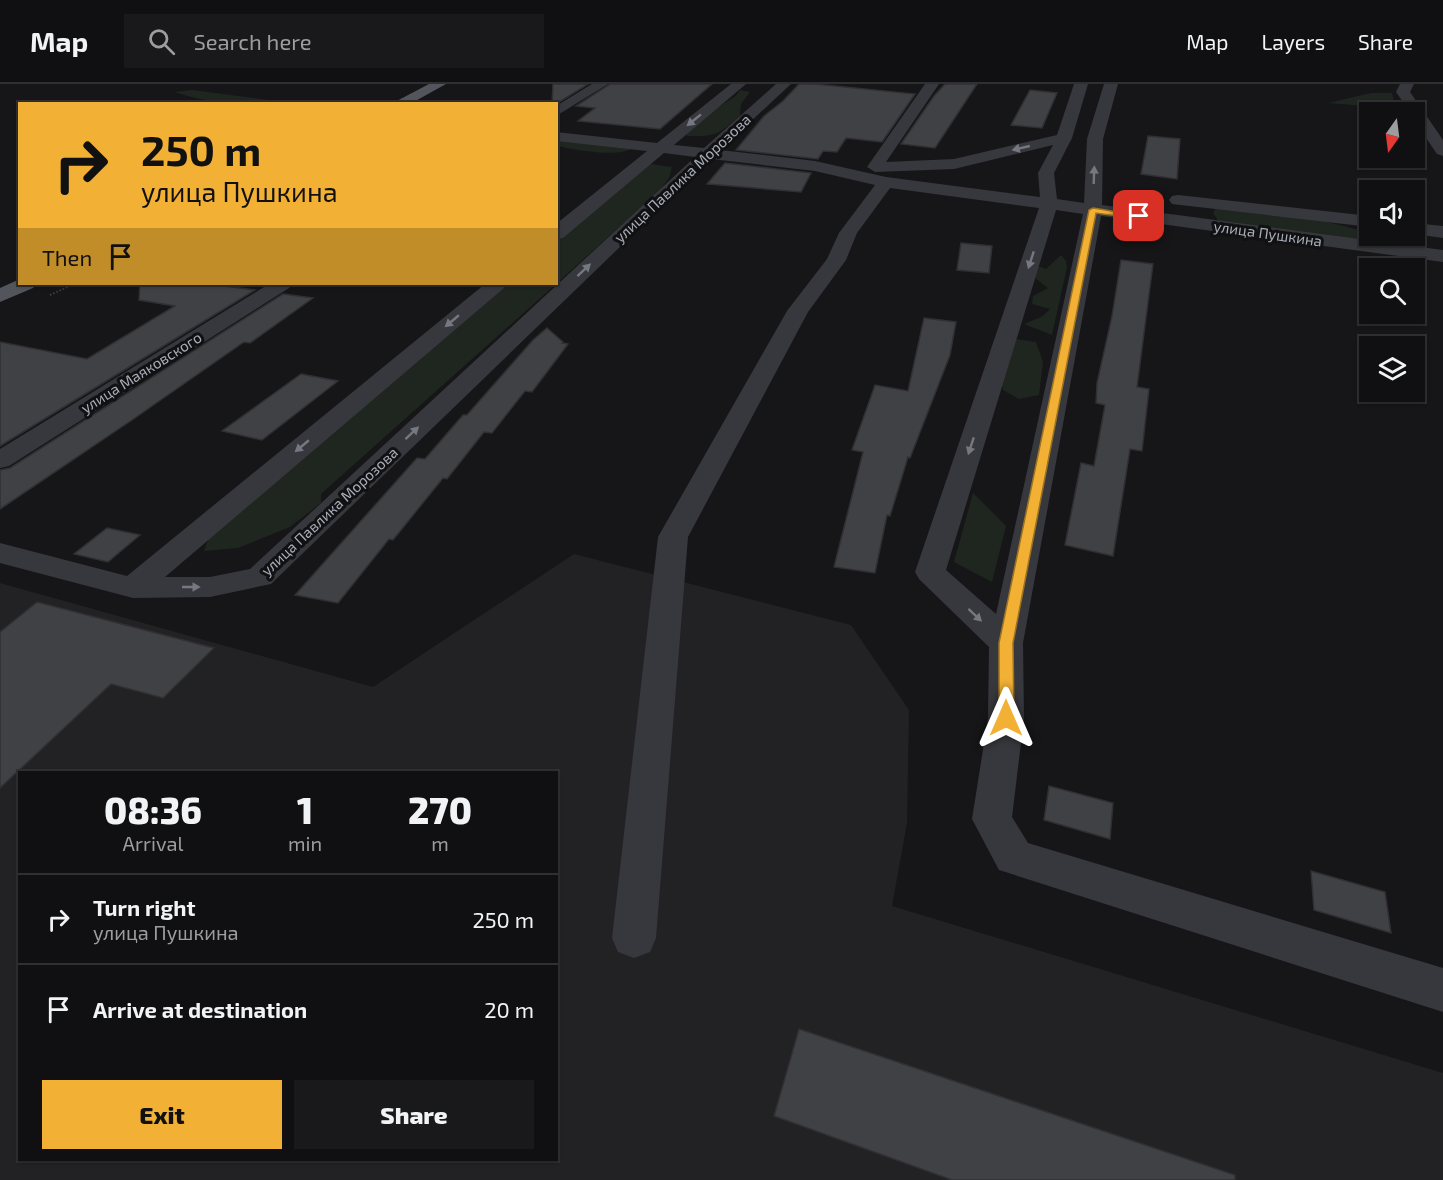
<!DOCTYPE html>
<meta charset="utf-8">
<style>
body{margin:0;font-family:"Exo 2",sans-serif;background:#19191b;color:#f1f3f6;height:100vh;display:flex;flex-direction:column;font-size:22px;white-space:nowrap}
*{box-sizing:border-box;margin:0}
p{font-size:20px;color:#9c9d9f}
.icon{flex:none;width:33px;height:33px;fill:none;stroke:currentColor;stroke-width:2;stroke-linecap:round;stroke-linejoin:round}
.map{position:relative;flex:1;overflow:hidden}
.drawer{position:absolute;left:18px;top:687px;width:540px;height:390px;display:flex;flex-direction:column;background:#101012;border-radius:0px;box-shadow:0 2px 4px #0004,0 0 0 2px #303032}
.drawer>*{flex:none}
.top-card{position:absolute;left:18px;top:18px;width:540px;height:183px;border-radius:0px;box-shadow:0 2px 4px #0004,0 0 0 2px #303032;background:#f2b134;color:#111;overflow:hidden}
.needle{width:39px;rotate:194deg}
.fabs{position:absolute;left:1359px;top:18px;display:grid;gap:12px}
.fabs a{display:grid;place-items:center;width:66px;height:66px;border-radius:0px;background:#101012;box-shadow:0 2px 4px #0004,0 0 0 2px #303032;font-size:30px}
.pin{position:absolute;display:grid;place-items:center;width:51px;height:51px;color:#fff;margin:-26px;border-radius:12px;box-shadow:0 3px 9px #0006}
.me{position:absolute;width:66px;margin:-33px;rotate:0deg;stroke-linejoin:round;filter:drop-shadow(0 0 4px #0008)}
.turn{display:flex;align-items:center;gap:21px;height:126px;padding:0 24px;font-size:27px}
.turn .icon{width:78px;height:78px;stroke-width:2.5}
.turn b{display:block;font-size:42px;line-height:51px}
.then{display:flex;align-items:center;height:57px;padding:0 24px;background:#0003;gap:12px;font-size:22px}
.eta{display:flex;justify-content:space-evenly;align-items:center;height:102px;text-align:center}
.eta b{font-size:36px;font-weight:800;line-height:42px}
.primary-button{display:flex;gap:12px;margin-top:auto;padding:12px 24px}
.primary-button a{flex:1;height:69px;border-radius:0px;background:#f2b134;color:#111;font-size:24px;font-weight:800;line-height:69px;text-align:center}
.primary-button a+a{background:#19191b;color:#f1f3f6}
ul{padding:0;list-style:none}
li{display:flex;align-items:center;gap:18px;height:90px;padding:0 24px;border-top:2px solid #303032}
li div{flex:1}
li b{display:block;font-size:22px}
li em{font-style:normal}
header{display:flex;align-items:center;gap:36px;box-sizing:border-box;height:84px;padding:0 30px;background:#101012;border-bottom:2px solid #303032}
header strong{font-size:28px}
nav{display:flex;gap:33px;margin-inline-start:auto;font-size:21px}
.search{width:420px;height:54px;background:#19191b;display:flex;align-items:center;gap:15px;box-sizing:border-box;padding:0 21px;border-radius:0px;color:#9c9d9f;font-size:22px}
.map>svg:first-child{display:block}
.built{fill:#222225;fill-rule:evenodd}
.green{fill:#1e261f}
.building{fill:#404145;stroke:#303034;stroke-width:1.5}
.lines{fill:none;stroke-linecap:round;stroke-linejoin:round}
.path{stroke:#3d3f44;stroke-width:2;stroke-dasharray:1.5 2;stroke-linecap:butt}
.minor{fill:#37383d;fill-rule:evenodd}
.major{fill:#53555c;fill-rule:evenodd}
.oneway{fill:#757881}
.route{fill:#f2b134;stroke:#9d7322;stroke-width:1.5}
.labels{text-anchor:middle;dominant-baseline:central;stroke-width:6;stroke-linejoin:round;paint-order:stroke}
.far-street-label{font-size:15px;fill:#a8adb8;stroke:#111113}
</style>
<header>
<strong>Map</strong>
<div class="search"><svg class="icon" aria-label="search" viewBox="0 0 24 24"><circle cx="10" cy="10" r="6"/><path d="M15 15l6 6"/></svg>Search here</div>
<nav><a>Map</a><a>Layers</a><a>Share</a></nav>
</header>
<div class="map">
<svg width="1443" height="1096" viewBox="0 0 1443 1096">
<rect width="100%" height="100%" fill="#161618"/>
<path class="built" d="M 574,470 L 851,541 L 909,626 L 907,739 L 892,822 L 1443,989 L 1443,1096 L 0,1096 L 0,499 L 373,603 ZM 20,688 L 556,688 L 556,1076 L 20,1076 Z"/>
<g class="green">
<path d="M 192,6 L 269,16 L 291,16 L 301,19 C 258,20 215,22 174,8 Z"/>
<path d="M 740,6 L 750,8 L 741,20 L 740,32 C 718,50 717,53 687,52 L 686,48 L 696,37 L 736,12 Z"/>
<polygon points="1371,9 1392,9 1395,21 1391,24 1328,19"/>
<path d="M 556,55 L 634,64 C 616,74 577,66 557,62 Z"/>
<polygon points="650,80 672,83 669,94 660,106 557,199 557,155 628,95"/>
<path d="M 1216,124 C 1267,129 1320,133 1369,149 L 1370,152 L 1378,152 L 1397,157 L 1347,154 L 1219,138 L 1213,129 Z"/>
<polygon points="1061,171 1066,177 1067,183 1052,251 1024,240 1043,232 1050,225 1032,220 1033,212 1048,204 1034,193 1036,181 1046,185"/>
<polygon points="504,200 556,200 321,410 321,419 290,443 238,464 204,467 212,445"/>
<polygon points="1016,255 1036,258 1043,278 1039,311 1019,315 1003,306 1000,290"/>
<polygon points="973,409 1006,442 992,498 954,478"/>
</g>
<g class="building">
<polygon points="553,0 588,0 556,20 552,20"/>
<polygon points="610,0 712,0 660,45 578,37 595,24 576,22"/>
<polygon points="799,0 815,0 915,10 882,58 846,54 837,68 823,67 818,75 736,66 764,32 783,17"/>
<polygon points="945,0 977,0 935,64 901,60 934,12"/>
<polygon points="1030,6 1057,9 1042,44 1011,41"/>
<polygon points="1148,52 1180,55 1177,95 1141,90"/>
<polygon points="725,79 811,89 801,108 707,100"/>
<polygon points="961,159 992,162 989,189 957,186"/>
<polygon points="1121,176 1153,180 1137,303 1149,305 1142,367 1130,365 1113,472 1065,461 1081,379 1094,382 1105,321 1096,319 1097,299 1112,232"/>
<polygon points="140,200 208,200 255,206 0,362 0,258 87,275 175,222 139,216"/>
<polygon points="283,210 313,214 250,259 244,258 132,336 0,425 0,386 10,384"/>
<polygon points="924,234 956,238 950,271 910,374 908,373 890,432 887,431 875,489 834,483 863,368 852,366 875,301 908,307"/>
<polygon points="547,244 563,258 562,259 568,260 532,308 525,307 492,349 484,348 447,395 443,394 393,456 389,455 338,519 295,511 417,374 425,375 463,331 467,331 533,256"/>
<polygon points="301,290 338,297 262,356 222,347"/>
<polygon points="107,444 140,451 108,478 74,470"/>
<polygon points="37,518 214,564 163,614 111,600 0,704 0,548"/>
<polygon points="1049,702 1113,719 1110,755 1044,736"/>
<polygon points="1311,787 1385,808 1391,849 1314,826"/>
<polygon points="799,945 1235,1091 1235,1096 952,1096 774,1032"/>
</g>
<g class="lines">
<polyline class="path" points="50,211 74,200"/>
<g class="minor">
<polygon points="592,0 608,0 556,32 556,22"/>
<path d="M 731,0 L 746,0 L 674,61 L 704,64 L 776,0 L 791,0 L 720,66 L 815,77 L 886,93 L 1040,113 L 1038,89 L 1053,61 L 954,85 L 875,88 L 867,83 L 925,0 L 939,0 L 886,78 L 954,75 L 1057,51 L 1074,0 L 1088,0 L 1072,54 L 1054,89 L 1057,115 L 1084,119 L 1087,55 L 1104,0 L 1118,0 L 1103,55 L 1102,121 L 1443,166 L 1443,178 L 1101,132 L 1023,559 L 1024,634 L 1012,733 L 1028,759 L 1443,884 L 1443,928 L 999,786 L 972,735 L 988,634 L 989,563 L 919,495 L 915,488 L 1039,124 L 890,104 L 857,149 L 846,176 L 808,228 L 688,453 L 656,854 L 650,868 L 634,874 L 618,868 L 612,854 L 658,453 L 787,227 L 827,175 L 839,149 L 875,101 L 815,87 L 711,75 L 271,500 L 210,513 L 133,514 L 0,479 L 0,459 L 127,492 L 485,200 L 507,200 L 504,204 L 165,493 L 210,493 L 250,485 L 695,73 L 664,69 L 563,154 L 556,155 L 556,140 L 647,67 L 556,57 L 556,48 L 657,59 ZM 1056,126 L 1083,130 L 996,530 L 946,486 Z"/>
<polygon points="1400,0 1414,0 1410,8 1443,56 1443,72 1437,70 1414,36 1414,28 1410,28 1396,8"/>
<polygon points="1178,111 1370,132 1370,143 1172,120 1169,116 1172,112"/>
<polygon points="1414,139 1443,142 1443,154 1414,150"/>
<polygon points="269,200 292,200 289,204 9,382 0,384 0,365"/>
</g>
<g class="major">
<polygon points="429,0 446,0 410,20 391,20"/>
<polygon points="20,195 20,200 36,200 33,204 0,218 0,204"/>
</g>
</g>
<defs><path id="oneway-solid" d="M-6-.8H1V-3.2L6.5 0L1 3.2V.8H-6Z" transform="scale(1.5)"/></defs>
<g class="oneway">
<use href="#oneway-solid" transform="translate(694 36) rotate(141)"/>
<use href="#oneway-solid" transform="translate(1021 64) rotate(167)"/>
<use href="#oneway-solid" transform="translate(1094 91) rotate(-88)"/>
<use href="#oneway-solid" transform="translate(1031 176) rotate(108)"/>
<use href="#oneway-solid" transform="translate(584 186) rotate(-43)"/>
<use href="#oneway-solid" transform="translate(452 237) rotate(140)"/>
<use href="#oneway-solid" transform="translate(412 349) rotate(-43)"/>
<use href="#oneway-solid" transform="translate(302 362) rotate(140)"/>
<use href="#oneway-solid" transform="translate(971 362) rotate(108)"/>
<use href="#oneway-solid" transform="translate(191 503)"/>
<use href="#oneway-solid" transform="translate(975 531) rotate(43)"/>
</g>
<polygon class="route" points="1093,124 1143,132 1139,135 1096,129 1013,559 1014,634 1011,638 1001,638 999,634 999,559 1089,126"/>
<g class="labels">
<g class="far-street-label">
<text transform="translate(682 94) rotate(-43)">улица Павлика Морозова</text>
<text transform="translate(1268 149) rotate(8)">улица Пушкина</text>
<text transform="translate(141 288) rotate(-32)">улица Маяковского</text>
<text transform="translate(329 427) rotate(-43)">улица Павлика Морозова</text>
</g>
</g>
</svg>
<div class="fabs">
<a><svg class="needle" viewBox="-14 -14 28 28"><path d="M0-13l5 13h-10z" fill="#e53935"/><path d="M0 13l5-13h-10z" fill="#9c9d9f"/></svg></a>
<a><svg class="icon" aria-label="sound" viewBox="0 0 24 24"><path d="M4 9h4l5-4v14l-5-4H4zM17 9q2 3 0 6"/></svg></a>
<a><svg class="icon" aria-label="search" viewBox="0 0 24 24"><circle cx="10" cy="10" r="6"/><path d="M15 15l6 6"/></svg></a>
<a><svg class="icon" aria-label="layers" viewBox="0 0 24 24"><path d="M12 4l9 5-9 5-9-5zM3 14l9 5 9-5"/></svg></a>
</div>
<div class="pin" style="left:1139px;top:132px;background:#d93025"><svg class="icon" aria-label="arrive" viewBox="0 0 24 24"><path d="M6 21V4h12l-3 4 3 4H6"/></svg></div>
<svg class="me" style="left:1006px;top:634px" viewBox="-20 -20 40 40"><path d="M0-17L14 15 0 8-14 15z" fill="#f2b134" stroke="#fff" stroke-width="4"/></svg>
<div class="top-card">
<div class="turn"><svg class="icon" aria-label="right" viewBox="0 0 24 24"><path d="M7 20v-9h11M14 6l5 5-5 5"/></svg><div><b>250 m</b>улица Пушкина</div></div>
<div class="then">Then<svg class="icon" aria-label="arrive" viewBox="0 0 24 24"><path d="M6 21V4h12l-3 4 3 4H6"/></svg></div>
</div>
<section class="drawer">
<div class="eta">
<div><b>08:36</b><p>Arrival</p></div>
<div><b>1</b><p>min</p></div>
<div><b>270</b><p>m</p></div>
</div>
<ul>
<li><svg class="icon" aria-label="right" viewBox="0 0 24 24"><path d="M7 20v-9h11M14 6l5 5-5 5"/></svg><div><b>Turn right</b><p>улица Пушкина</p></div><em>250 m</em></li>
<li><svg class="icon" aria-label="arrive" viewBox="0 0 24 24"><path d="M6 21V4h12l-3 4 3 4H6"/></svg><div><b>Arrive at destination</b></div><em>20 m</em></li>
</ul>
<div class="primary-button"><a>Exit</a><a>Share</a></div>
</section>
</div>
